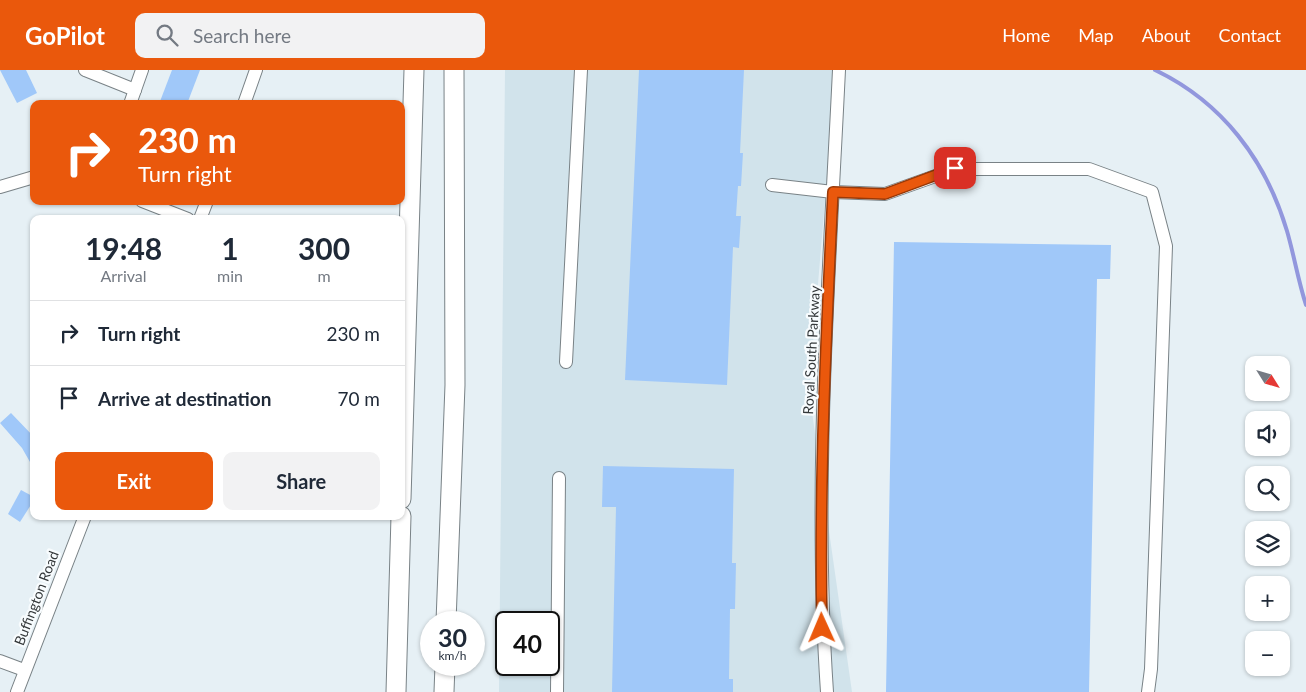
<!DOCTYPE html>
<meta charset="utf-8">
<style>
body{margin:0;font-family:Lato,sans-serif;background:#f2f2f3;color:#1f2937;height:100vh;display:flex;flex-direction:column;font-size:19px;white-space:nowrap}
*{box-sizing:border-box;margin:0}
p{font-size:16px;color:#747a83}
.icon{flex:none;width:28px;height:28px;fill:none;stroke:currentColor;stroke-width:2;stroke-linecap:round;stroke-linejoin:round}
.map{position:relative;flex:1;overflow:hidden}
.sheet{position:absolute;left:30px;top:145px;width:375px;height:305px;display:flex;flex-direction:column;background:#fff;border-radius:10px;box-shadow:0 1px 4px #0004}
.sheet>*{flex:none}
.guide{position:absolute;left:30px;top:30px;width:375px;height:105px;border-radius:10px;box-shadow:0 1px 4px #0004;background:#ea580c;color:#fff;overflow:hidden}
.needle{width:32px;rotate:127deg}
.fabs{position:absolute;left:1245px;top:286px;display:grid;gap:10px}
.fabs a{display:grid;place-items:center;width:45px;height:45px;border-radius:10px;background:#fff;box-shadow:0 1px 4px #0004;font-size:25px}
.speed{position:absolute;left:420px;top:541px;display:flex;gap:10px;font-size:25px;font-weight:700;text-align:center}
.speed>*{display:grid;place-content:center;width:65px;height:65px;border-radius:50%;background:#fff;box-shadow:0 1px 4px #0004;line-height:1}
.speed small{font-size:12px;font-weight:400}
.speed .limit{border:2px solid #111;border-radius:8px;background:#fff;color:#111}
.pin{position:absolute;display:grid;place-items:center;width:42px;height:42px;color:#fff;margin:-21px;border-radius:10px;box-shadow:0 2px 8px #0006}
.me{position:absolute;width:55px;margin:-28px;rotate:359deg;stroke-linejoin:round;filter:drop-shadow(0 0 4px #0008)}
.turn{display:flex;align-items:center;gap:18px;height:105px;padding:0 25px;font-size:22px}
.turn .icon{width:65px;height:65px;stroke-width:2.5}
.turn b{display:block;font-size:35px;line-height:42px}
.eta{display:flex;justify-content:space-evenly;align-items:center;height:85px;text-align:center}
.eta b{font-size:30px;font-weight:700;line-height:35px}
.button{display:flex;gap:10px;margin-top:auto;padding:10px 25px}
.button a{flex:1;height:58px;border-radius:10px;background:#ea580c;color:#fff;font-size:20px;font-weight:700;line-height:58px;text-align:center}
.button a+a{background:#f2f2f3;color:#1f2937}
ul{padding:0;list-style:none}
li{display:flex;align-items:center;gap:15px;height:65px;padding:0 25px;border-top:1px solid #e0e1e3}
li div{flex:1}
li b{display:block;font-size:19px}
li em{font-style:normal}
header{display:flex;align-items:center;gap:30px;box-sizing:border-box;height:70px;padding:0 25px;background:#ea580c;color:#fff}
header strong{font-size:24px}
nav{display:flex;gap:28px;margin-inline-start:auto;font-size:18px}
.search{width:350px;height:45px;background:#f2f2f3;display:flex;align-items:center;gap:12px;box-sizing:border-box;padding:0 18px;border-radius:10px;color:#747a83;font-size:19px}
.map>svg:first-child{display:block}
.built{fill:#d1e3eb;fill-rule:evenodd}
.lines{fill:none;stroke-linecap:round;stroke-linejoin:round}
.stream{stroke:#9297dd;stroke-width:4}
.building{fill:#a0c8f9}
.minor-casing{stroke:#798286;stroke-width:14}
.highway-casing{stroke:#798286;stroke-width:21}
.minor{stroke:#fff;stroke-width:12}
.highway{stroke:#fff;stroke-width:19}
.route-casing{stroke:#983908;stroke-width:12}
.route{stroke:#ea580c;stroke-width:9}
.labels{text-anchor:middle;dominant-baseline:central;stroke-width:4.5;stroke-linejoin:round;paint-order:stroke}
.street-label{font-size:14px;fill:#34383a;stroke:#f8fcfe}
</style>
<header>
<strong>GoPilot</strong>
<div class="search"><svg class="icon" aria-label="search" viewBox="0 0 24 24"><circle cx="10" cy="10" r="6"/><path d="M15 15l6 6"/></svg>Search here</div>
<nav><a>Home</a><a>Map</a><a>About</a><a>Contact</a></nav>
</header>
<div class="map">
<svg width="1306" height="622" viewBox="0 0 1306 622">
<rect width="100%" height="100%" fill="#e6f0f5"/>
<path class="built" d="M 505,0 L 836,0 L 809,321 L 852,622 L 499,622 ZM 506,552 L 549,552 L 549,595 L 506,595 Z"/>
<g class="lines">
<path class="stream" d="M 1155,0 C 1222,32 1266,90 1287,161 C 1294,185 1298,210 1306,235"/>
</g>
<g class="building">
<polygon points="0,0 26,0 37,23 17,33"/>
<polygon points="172,0 200,0 187,34 159,34"/>
<polygon points="639,0 744,0 740,83 743,83 741,116 738,116 736,146 741,146 739,178 733,177 727,315 625,310"/>
<polygon points="894,172 1111,175 1110,209 1097,209 1089,622 886,622"/>
<polygon points="11,343 34,367 34,399 22,378 0,353"/>
<polygon points="603,396 734,399 732,493 736,493 735,539 730,539 729,609 733,609 733,622 612,622 616,437 602,437"/>
<polygon points="21,420 34,427 34,430 20,452 8,444"/>
</g>
<g class="lines">
<defs>
<g id="minor">
<polyline points="85,0 135,20"/>
<polyline points="130,34 142,0"/>
<polyline points="244,34 256,0"/>
<polyline points="772,115 833,122 885,124 955,99 1089,99 1152,122 1166,176 1151,599 1148,622"/>
<polyline points="0,117 34,107"/>
<polyline points="142,131 188,149"/>
<polyline points="200,149 207,131"/>
<polyline points="566,292 581,0"/>
<polyline points="0,591 24,600"/>
<polyline points="17,622 85,446"/>
<polyline points="557,622 559,408"/>
<path d="M 827,622 C 813,415 829,207 839,0"/>
</g>
<g id="highway">
<polyline points="401,429 414,0"/>
<polyline points="446,552 455,315 454,0"/>
<polyline points="396,622 401,446"/>
<polyline points="444,622 445,595"/>
</g>
</defs>
<use href="#minor" class="minor-casing"/>
<use href="#highway" class="highway-casing"/>
<use href="#minor" class="minor"/>
<use href="#highway" class="highway"/>
</g>
<g class="lines">
<defs>
<path id="route" d="M 822,558 C 819,412 826,267 833,122 L 885,124 L 955,98"/>
</defs>
<use href="#route" class="route-casing"/>
<use href="#route" class="route"/>
</g>
<g class="labels">
<g class="street-label">
<text transform="translate(811 280) rotate(-87)">Royal South Parkway</text>
<text transform="translate(36 528) rotate(-69)">Buffington Road</text>
</g>
</g>
</svg>
<div class="fabs">
<a><svg class="needle" viewBox="-14 -14 28 28"><path d="M0-13l5 13h-10z" fill="#e53935"/><path d="M0 13l5-13h-10z" fill="#747a83"/></svg></a>
<a><svg class="icon" aria-label="sound" viewBox="0 0 24 24"><path d="M4 9h4l5-4v14l-5-4H4zM17 9q2 3 0 6"/></svg></a>
<a><svg class="icon" aria-label="search" viewBox="0 0 24 24"><circle cx="10" cy="10" r="6"/><path d="M15 15l6 6"/></svg></a>
<a><svg class="icon" aria-label="layers" viewBox="0 0 24 24"><path d="M12 4l9 5-9 5-9-5zM3 14l9 5 9-5"/></svg></a>
<a>+</a>
<a>−</a>
</div>
<div class="speed"><div>30<small>km/h</small></div><div class="limit">40</div></div>
<div class="pin" style="left:955px;top:98px;background:#d93025"><svg class="icon" aria-label="arrive" viewBox="0 0 24 24"><path d="M6 21V4h12l-3 4 3 4H6"/></svg></div>
<svg class="me" style="left:822px;top:558px" viewBox="-20 -20 40 40"><path d="M0-17L14 15 0 8-14 15z" fill="#ea580c" stroke="#fff" stroke-width="4"/></svg>
<div class="guide">
<div class="turn"><svg class="icon" aria-label="right" viewBox="0 0 24 24"><path d="M7 20v-9h11M14 6l5 5-5 5"/></svg><div><b>230 m</b>Turn right</div></div>
</div>
<section class="sheet">
<div class="eta">
<div><b>19:48</b><p>Arrival</p></div>
<div><b>1</b><p>min</p></div>
<div><b>300</b><p>m</p></div>
</div>
<ul>
<li><svg class="icon" aria-label="right" viewBox="0 0 24 24"><path d="M7 20v-9h11M14 6l5 5-5 5"/></svg><div><b>Turn right</b></div><em>230 m</em></li>
<li><svg class="icon" aria-label="arrive" viewBox="0 0 24 24"><path d="M6 21V4h12l-3 4 3 4H6"/></svg><div><b>Arrive at destination</b></div><em>70 m</em></li>
</ul>
<div class="button"><a>Exit</a><a>Share</a></div>
</section>
</div>
